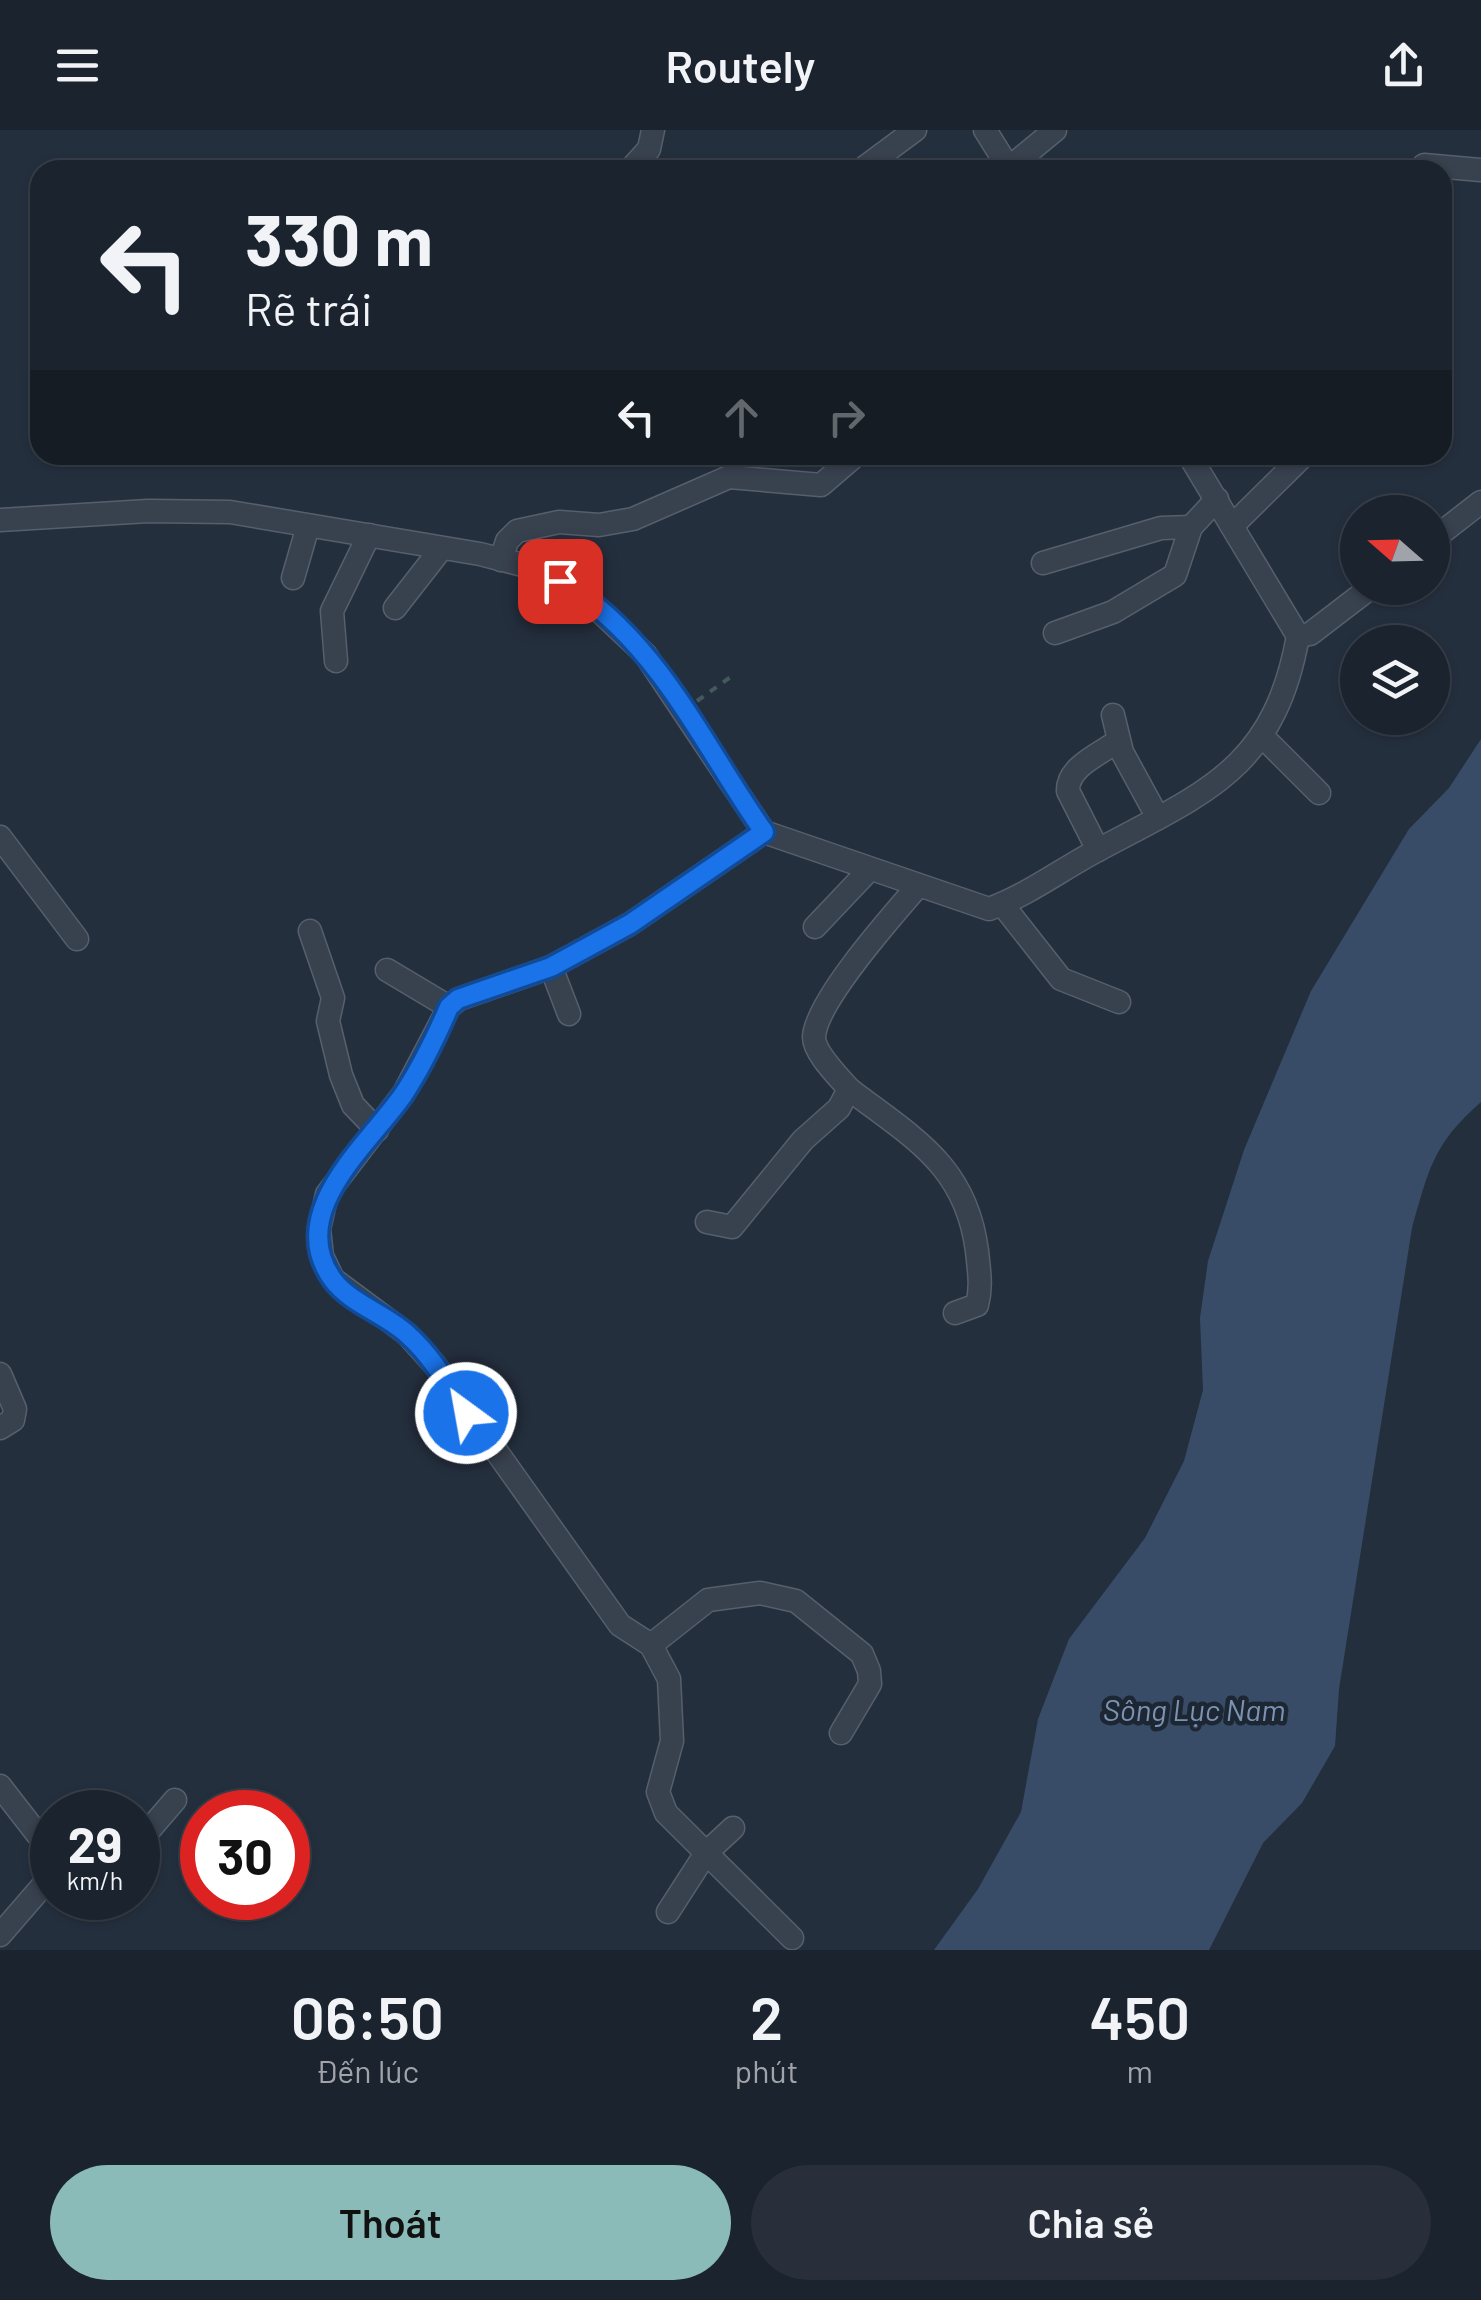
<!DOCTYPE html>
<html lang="vi">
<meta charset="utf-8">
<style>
body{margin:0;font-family:Barlow,sans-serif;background:#282f3a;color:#f1f3f6;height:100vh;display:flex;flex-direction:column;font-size:38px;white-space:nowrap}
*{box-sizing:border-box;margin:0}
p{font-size:32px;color:#a0a4aa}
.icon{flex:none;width:55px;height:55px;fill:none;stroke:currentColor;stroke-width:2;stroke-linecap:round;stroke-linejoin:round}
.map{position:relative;height:1820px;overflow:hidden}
.side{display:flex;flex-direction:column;background:#1b232e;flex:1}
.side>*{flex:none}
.banner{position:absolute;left:30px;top:30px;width:1422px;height:305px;border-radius:30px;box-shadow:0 2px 8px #0004,0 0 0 2px #39404a;background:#1b232e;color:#f1f3f6;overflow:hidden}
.needle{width:65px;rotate:290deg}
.tools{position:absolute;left:1340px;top:365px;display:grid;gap:20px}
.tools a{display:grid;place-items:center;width:110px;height:110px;border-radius:50%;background:#1b232e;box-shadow:0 2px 8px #0004,0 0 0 2px #39404a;font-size:50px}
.speed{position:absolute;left:30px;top:1660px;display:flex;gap:20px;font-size:50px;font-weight:700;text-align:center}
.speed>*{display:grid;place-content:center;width:130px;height:130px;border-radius:50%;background:#1b232e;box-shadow:0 2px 8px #0004,0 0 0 2px #39404a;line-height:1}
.speed small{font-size:25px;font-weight:400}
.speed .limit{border:15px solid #d22;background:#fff;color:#111}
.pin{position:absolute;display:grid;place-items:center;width:85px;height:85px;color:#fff;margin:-42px;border-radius:20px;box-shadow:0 5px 15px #0006}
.me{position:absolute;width:110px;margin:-55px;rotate:328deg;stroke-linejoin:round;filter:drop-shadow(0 0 8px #0008)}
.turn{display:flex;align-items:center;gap:35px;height:210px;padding:0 50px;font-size:45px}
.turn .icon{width:130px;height:130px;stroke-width:2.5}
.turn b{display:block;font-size:70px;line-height:85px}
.lanes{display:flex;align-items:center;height:95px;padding:0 50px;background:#0003;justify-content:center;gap:50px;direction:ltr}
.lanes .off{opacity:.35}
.eta{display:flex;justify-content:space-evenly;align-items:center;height:170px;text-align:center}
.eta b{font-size:60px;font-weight:600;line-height:70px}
.primary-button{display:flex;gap:20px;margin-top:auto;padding:20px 50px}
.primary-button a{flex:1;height:115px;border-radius:60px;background:#8bbbb9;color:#111;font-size:40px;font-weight:600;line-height:115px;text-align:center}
.primary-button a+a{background:#282f3a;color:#f1f3f6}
header{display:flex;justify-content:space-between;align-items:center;height:130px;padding:0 50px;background:#1b232e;font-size:45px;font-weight:600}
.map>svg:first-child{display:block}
.water{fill:#394c67}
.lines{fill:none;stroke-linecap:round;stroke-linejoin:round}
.minor-casing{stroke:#565f6c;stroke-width:25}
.path{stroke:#44595c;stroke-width:4;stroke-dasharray:8 8;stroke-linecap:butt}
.minor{stroke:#38414e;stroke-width:22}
.route-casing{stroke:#114b97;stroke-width:25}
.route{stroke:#1a73e8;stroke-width:18}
.labels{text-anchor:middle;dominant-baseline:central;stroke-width:9;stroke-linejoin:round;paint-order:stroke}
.water-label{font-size:30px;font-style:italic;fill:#7c92b1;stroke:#1d2633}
</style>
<header><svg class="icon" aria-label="menu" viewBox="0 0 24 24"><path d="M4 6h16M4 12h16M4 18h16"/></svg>Routely<svg class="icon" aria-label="share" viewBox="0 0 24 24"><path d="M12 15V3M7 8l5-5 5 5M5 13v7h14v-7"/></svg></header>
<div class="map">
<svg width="1481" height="1820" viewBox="0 0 1481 1820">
<rect width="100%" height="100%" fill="#242f3e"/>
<path class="water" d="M 1481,609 L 1481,972 C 1433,1014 1429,1039 1412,1098 L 1339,1559 L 1335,1616 L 1302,1673 L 1263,1713 L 1209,1820 L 934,1820 L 978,1759 L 1021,1682 L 1038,1589 L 1069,1509 L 1145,1408 L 1184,1331 L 1203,1260 L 1200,1188 L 1208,1131 L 1244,1020 L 1311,861 L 1409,699 L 1449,658 Z"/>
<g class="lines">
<defs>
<g id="minor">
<polyline points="985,0 1010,40"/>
<polyline points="1424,35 1481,40"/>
<polyline points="1009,38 1055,0"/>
<polyline points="630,40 649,19 653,0"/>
<polyline points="861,40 915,0"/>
<path d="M 0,390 L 148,381 L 230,382 L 480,424 L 542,440 L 579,462 L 645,524 L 764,702 L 989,779 C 1026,766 1062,739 1098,720 C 1206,662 1274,639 1298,506 L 1189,325"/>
<polyline points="1232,396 1304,325"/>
<polyline points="1432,410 1481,372"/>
<polyline points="501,430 507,411 517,401 559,392 599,395 633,389 729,347 821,355 856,325"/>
<polyline points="1043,433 1161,398 1191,397"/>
<polyline points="293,448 308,396"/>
<polyline points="395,478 441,419"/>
<polyline points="1055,503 1113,482 1175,445 1191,397 1217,369"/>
<polyline points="1298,506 1310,504 1370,458"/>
<polyline points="336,531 332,481 369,405"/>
<polyline points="1113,585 1122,622 1158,688"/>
<polyline points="1263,607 1319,663"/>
<polyline points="764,702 630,794 551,837 459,869 449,877 404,963 327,1064 319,1099 322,1126 333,1149 407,1204 435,1235 620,1495 651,1515 669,1549 672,1611 658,1662 666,1683 792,1808"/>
<polyline points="0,707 77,809"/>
<path d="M 1098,720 L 1068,661 C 1067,637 1100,624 1118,611"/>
<polyline points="1002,774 1061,849 1119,872"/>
<polyline points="815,797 870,739"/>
<polyline points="310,801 333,868 328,891 341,945 353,975 377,1000"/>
<polyline points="551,837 569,884"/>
<polyline points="387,840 449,877"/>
<path d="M 849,959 C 913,1008 966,1035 977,1121 C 979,1141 982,1156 977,1175 L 955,1183"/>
<path d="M 707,1092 L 732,1097 L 803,1010 L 839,978 L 849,959 C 838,946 814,923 814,907 C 816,871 892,786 917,757"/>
<polyline points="0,1244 15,1279 13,1290 0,1298"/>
<polyline points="651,1515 708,1470 760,1463 796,1471 862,1524 869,1541 870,1554 841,1603"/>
<polyline points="0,1656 52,1723"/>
<polyline points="138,1713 175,1670"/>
<polyline points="668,1782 706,1723 733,1698"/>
<polyline points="0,1805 52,1745"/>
</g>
</defs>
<use href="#minor" class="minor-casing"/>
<polyline class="path" points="697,571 732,546"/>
<use href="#minor" class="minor"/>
</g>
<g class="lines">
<defs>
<path id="route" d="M 466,1283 C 448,1255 432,1226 407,1204 C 385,1184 350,1173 333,1150 C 284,1083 368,1015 403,965 C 421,938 436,907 449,877 L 458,869 L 551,837 L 630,794 L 764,702 C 702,614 657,508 560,451"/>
</defs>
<use href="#route" class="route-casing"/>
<use href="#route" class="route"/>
</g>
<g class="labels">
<g class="water-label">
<text x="1194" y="1579">Sông Lục Nam</text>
</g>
</g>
</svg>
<div class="tools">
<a><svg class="needle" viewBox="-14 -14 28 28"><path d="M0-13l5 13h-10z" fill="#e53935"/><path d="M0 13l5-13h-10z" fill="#a0a4aa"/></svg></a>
<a><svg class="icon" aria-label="layers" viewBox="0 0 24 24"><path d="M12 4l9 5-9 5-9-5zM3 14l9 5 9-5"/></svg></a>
</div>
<div class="speed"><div>29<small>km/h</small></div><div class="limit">30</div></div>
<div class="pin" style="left:560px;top:451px;background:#d93025"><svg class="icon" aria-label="arrive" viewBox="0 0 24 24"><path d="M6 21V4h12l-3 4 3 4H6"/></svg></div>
<svg class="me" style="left:466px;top:1283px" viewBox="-20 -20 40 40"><circle r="17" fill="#1a73e8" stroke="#fff" stroke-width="3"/><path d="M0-11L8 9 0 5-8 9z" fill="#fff"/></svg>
<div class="banner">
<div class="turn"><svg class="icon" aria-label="left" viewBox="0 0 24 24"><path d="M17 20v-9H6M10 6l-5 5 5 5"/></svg><div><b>330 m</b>Rẽ trái</div></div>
<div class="lanes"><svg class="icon" aria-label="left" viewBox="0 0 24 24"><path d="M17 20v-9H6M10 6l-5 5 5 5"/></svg><svg class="icon off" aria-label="ahead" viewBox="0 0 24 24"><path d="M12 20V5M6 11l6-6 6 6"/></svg><svg class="icon off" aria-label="right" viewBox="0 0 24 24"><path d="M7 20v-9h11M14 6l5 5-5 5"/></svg></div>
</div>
</div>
<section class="side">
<div class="eta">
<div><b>06:50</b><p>Đến lúc</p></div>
<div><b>2</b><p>phút</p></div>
<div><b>450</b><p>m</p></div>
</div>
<div class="primary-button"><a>Thoát</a><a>Chia sẻ</a></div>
</section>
